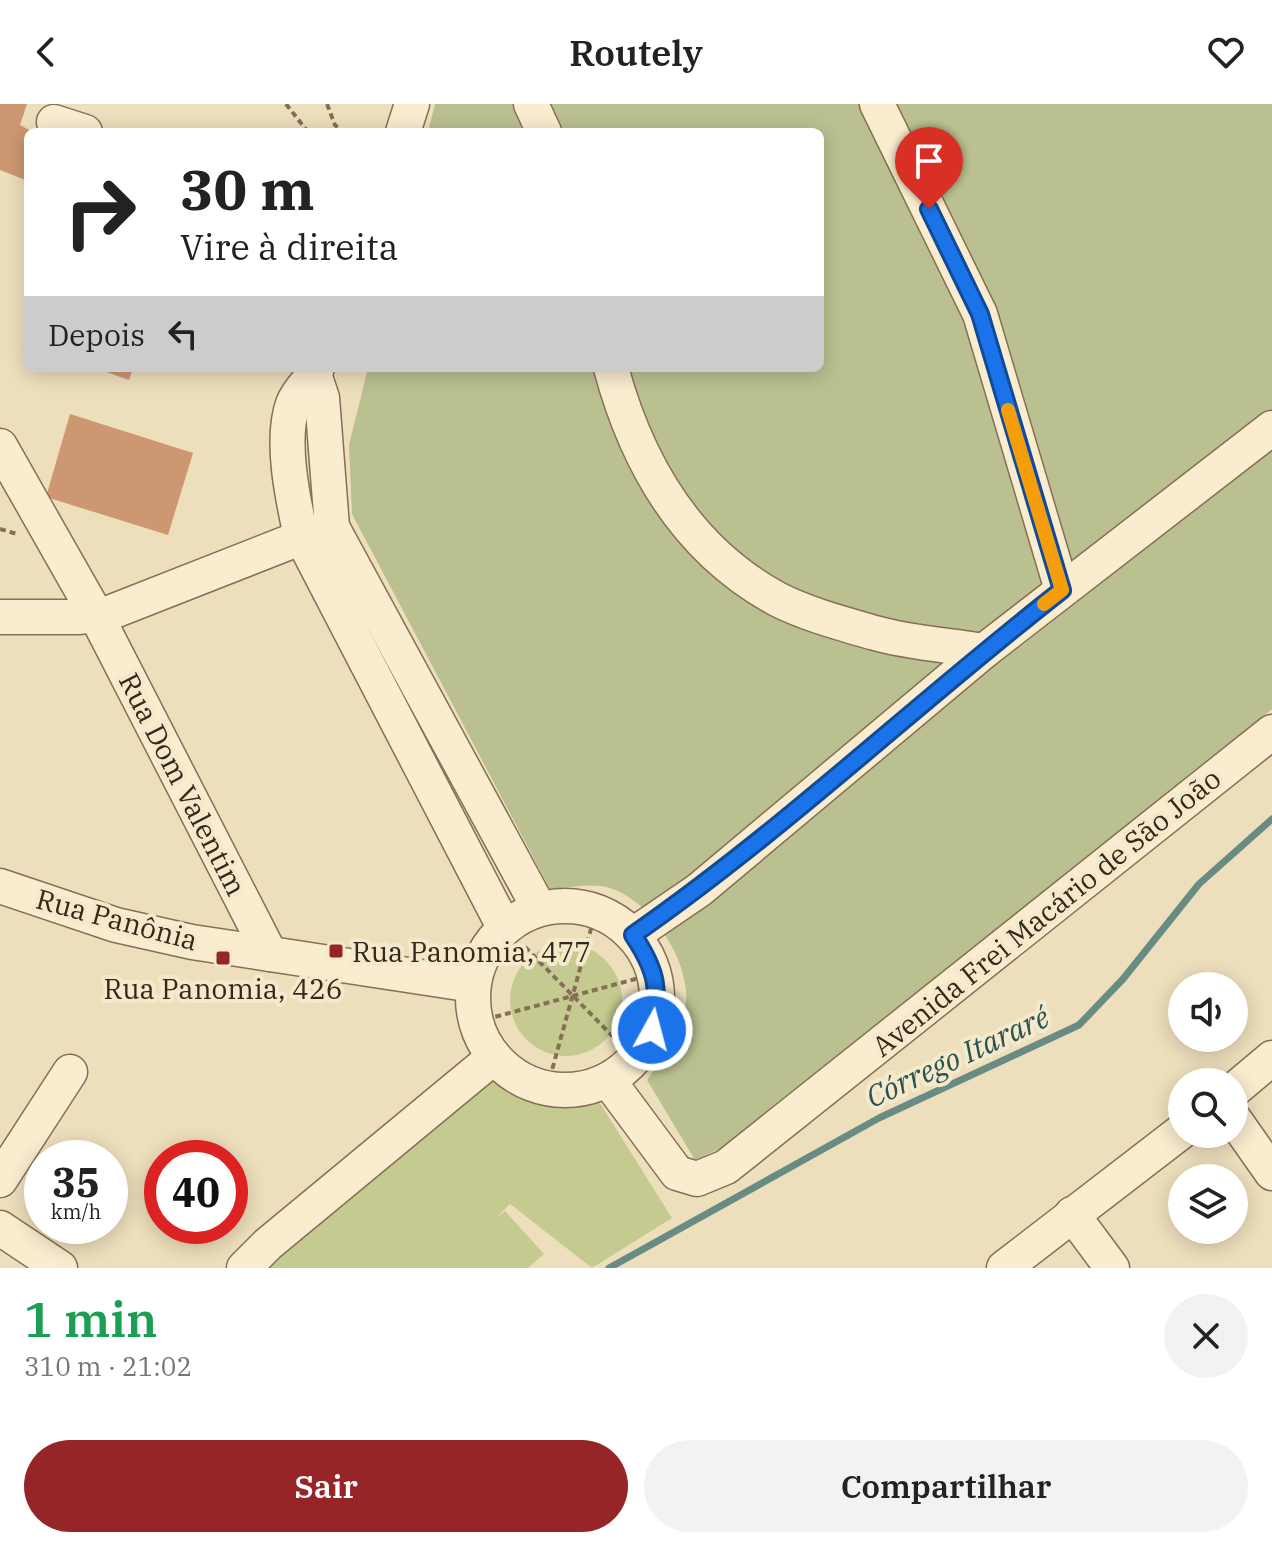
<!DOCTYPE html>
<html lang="pt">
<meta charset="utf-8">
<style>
body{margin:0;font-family:"IBM Plex Serif",serif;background:#f2f2f2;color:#222;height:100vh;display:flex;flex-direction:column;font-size:30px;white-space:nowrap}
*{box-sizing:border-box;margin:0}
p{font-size:26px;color:#767676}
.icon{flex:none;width:44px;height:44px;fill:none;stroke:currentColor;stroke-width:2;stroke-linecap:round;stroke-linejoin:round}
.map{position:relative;height:1164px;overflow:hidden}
.side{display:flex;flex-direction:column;background:#fff;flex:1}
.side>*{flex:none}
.guide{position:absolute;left:24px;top:24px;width:800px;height:244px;border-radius:12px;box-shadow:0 4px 20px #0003;background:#fff;color:#222;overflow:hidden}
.controls{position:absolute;left:1168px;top:868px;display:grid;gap:16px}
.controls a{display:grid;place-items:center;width:80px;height:80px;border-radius:50%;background:#fff;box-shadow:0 4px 20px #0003;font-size:40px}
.speed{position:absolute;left:24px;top:1036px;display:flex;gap:16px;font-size:40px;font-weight:700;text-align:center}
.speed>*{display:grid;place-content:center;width:104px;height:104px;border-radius:50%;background:#fff;box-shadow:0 4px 20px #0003;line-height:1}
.speed small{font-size:20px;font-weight:400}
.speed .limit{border:12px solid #d22;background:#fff;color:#111}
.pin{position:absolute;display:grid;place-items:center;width:68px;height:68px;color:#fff;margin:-82px -34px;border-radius:50% 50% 50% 0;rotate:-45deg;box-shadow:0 0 8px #0007}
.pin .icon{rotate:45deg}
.me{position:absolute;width:88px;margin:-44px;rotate:7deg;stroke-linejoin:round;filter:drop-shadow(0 0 6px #0008)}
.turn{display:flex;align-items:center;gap:28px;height:168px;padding:0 24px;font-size:36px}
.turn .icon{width:104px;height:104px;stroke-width:2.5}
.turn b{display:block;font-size:56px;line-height:68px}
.then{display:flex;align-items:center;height:76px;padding:0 24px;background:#0003;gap:16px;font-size:30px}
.round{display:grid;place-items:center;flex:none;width:84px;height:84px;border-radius:42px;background:#f2f2f2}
.headline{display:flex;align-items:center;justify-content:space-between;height:136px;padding:0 24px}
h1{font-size:48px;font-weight:600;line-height:60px;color:#1e9e55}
.cta{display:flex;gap:16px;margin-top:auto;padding:16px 24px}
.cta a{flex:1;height:92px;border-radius:48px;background:#952526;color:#fff;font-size:32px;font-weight:600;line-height:92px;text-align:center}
.cta a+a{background:#f2f2f2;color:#222}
header{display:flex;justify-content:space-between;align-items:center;height:104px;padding:0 24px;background:#fff;font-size:36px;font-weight:600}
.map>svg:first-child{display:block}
.green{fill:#c5cb90}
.cemetery{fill:#bac090}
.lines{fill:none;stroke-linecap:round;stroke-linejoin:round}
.stream{stroke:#688c83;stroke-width:7}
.building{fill:#cd9771}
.minor-casing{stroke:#856f56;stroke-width:37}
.path{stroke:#856f56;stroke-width:4;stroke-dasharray:6 4;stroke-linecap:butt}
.minor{stroke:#f9eccf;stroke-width:34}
.route-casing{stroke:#114b97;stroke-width:20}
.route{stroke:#1a73e8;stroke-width:14}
.slow{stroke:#f59e0b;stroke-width:14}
.poi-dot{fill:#952526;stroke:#f5e9cb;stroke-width:3}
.labels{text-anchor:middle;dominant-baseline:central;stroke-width:8;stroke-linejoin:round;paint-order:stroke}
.street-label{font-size:28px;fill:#34271b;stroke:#f5e9cb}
.poi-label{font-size:28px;fill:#34271b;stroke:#f5e9cb;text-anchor:start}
.water-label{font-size:30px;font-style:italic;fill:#295452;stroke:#f5e9cb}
</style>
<header><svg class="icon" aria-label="back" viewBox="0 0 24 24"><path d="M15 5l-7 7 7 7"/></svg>Routely<svg class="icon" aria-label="heart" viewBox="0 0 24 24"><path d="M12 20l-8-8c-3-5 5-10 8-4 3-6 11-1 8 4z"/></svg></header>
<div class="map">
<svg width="1272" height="1164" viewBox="0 0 1272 1164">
<rect width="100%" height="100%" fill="#eedfbc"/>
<g class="green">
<circle cx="566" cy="896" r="56"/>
<polygon points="486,974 539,994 598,996 672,1114 592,1164 510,1100 495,1115 505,1107 544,1150 528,1164 260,1164"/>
</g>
<path class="cemetery" d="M 435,0 L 1272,0 L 1272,605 L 734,1038 L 695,1056 L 647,976 C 665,950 689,920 686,886 C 683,846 643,787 600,782 C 585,780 566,784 550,785 L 352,410 L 349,341 L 368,264 L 820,264 L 820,28 L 428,28 Z"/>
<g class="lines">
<polyline class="stream" points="609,1164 879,1014 1079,921 1123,875 1199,780 1272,715"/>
</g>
<g class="building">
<polygon points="0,0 27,0 20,21 33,28 28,28 28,77 0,66"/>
<polygon points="95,264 133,264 129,276"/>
<polygon points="70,310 193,349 168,431 46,393"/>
</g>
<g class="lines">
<defs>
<g id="minor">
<polyline points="531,0 544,28"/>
<polyline points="877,0 980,210 1062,486"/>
<polyline points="54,18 85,28"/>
<polyline points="403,28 412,0"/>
<path d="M 317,264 C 311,277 299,285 293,300 C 280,336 293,396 301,432 L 504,823"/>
<path d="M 611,264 C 637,360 687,446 777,495 C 806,510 844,520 875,529 C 910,539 948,541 984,547"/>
<polyline points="314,270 322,294 332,423 539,804"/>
<polyline points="0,342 96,511 270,850"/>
<polyline points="0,513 80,513 109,509 323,425"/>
<polyline points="0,782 116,821 192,838 473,881"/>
<circle cx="565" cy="894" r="92"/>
<polyline points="633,831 699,786 984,547 1272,324"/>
<polyline points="608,976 677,1069 697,1075 726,1063 1272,628"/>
<polyline points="1234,986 1272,954"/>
<polyline points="1234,1015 1272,1069"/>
<polyline points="0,1076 70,968"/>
<polyline points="1072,1110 1112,1164"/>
<polyline points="0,1124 60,1164"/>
<polyline points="244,1164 268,1140 494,953"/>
<polyline points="1004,1164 1182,1027"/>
</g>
</defs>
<use href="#minor" class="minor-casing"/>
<g class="path">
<polyline points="286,0 308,28"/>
<polyline points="327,0 335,21 343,28"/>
<polyline points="0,425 17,430"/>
<polyline points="525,843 635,955"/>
<polyline points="476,918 654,870"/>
<polyline points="547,984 596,807"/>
</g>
<use href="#minor" class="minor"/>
</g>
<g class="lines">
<defs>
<path id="route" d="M 652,926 C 660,885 657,867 633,831 C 784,726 917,599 1062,486 L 980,210 L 929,105"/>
</defs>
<use href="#route" class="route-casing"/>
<use href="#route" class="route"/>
<polyline class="slow" points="1008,306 1062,486 1044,500"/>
</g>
<g class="poi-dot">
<rect x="328" y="839" width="16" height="16" rx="4"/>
<rect x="215" y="846" width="16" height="16" rx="4"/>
</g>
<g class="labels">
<g class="street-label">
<text transform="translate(183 680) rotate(63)">Rua Dom Valentim</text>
<text transform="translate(1046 808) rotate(-39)">Avenida Frei Macário de São João</text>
<text transform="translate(117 815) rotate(15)">Rua Panônia</text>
</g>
<g class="poi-label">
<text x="352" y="847">Rua Panomia, 477</text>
<text x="223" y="884" text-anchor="middle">Rua Panomia, 426</text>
</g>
<g class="water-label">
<text transform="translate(957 952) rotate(-25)">Córrego Itararé</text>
</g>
</g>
</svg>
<div class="controls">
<a><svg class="icon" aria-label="sound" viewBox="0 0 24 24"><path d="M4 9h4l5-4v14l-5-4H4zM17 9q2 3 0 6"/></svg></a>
<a><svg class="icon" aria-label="search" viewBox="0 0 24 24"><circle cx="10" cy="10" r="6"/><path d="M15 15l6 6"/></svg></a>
<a><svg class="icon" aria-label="layers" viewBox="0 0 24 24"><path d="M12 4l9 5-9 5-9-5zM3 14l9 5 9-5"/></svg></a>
</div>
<div class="speed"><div>35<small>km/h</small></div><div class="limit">40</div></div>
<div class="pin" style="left:929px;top:105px;background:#d93025"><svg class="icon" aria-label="arrive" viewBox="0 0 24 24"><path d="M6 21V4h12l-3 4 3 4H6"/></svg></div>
<svg class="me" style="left:652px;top:926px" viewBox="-20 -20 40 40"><circle r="17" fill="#1a73e8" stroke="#fff" stroke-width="3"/><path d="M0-11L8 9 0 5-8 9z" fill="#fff"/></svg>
<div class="guide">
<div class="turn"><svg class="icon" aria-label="right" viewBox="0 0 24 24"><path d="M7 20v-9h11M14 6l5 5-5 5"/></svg><div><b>30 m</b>Vire à direita</div></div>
<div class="then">Depois<svg class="icon" aria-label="left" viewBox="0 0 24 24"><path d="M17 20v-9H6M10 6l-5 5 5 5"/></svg></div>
</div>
</div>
<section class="side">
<div class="headline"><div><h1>1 min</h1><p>310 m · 21:02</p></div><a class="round"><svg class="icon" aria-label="close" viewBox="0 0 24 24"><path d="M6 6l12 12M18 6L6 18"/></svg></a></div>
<div class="cta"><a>Sair</a><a>Compartilhar</a></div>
</section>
